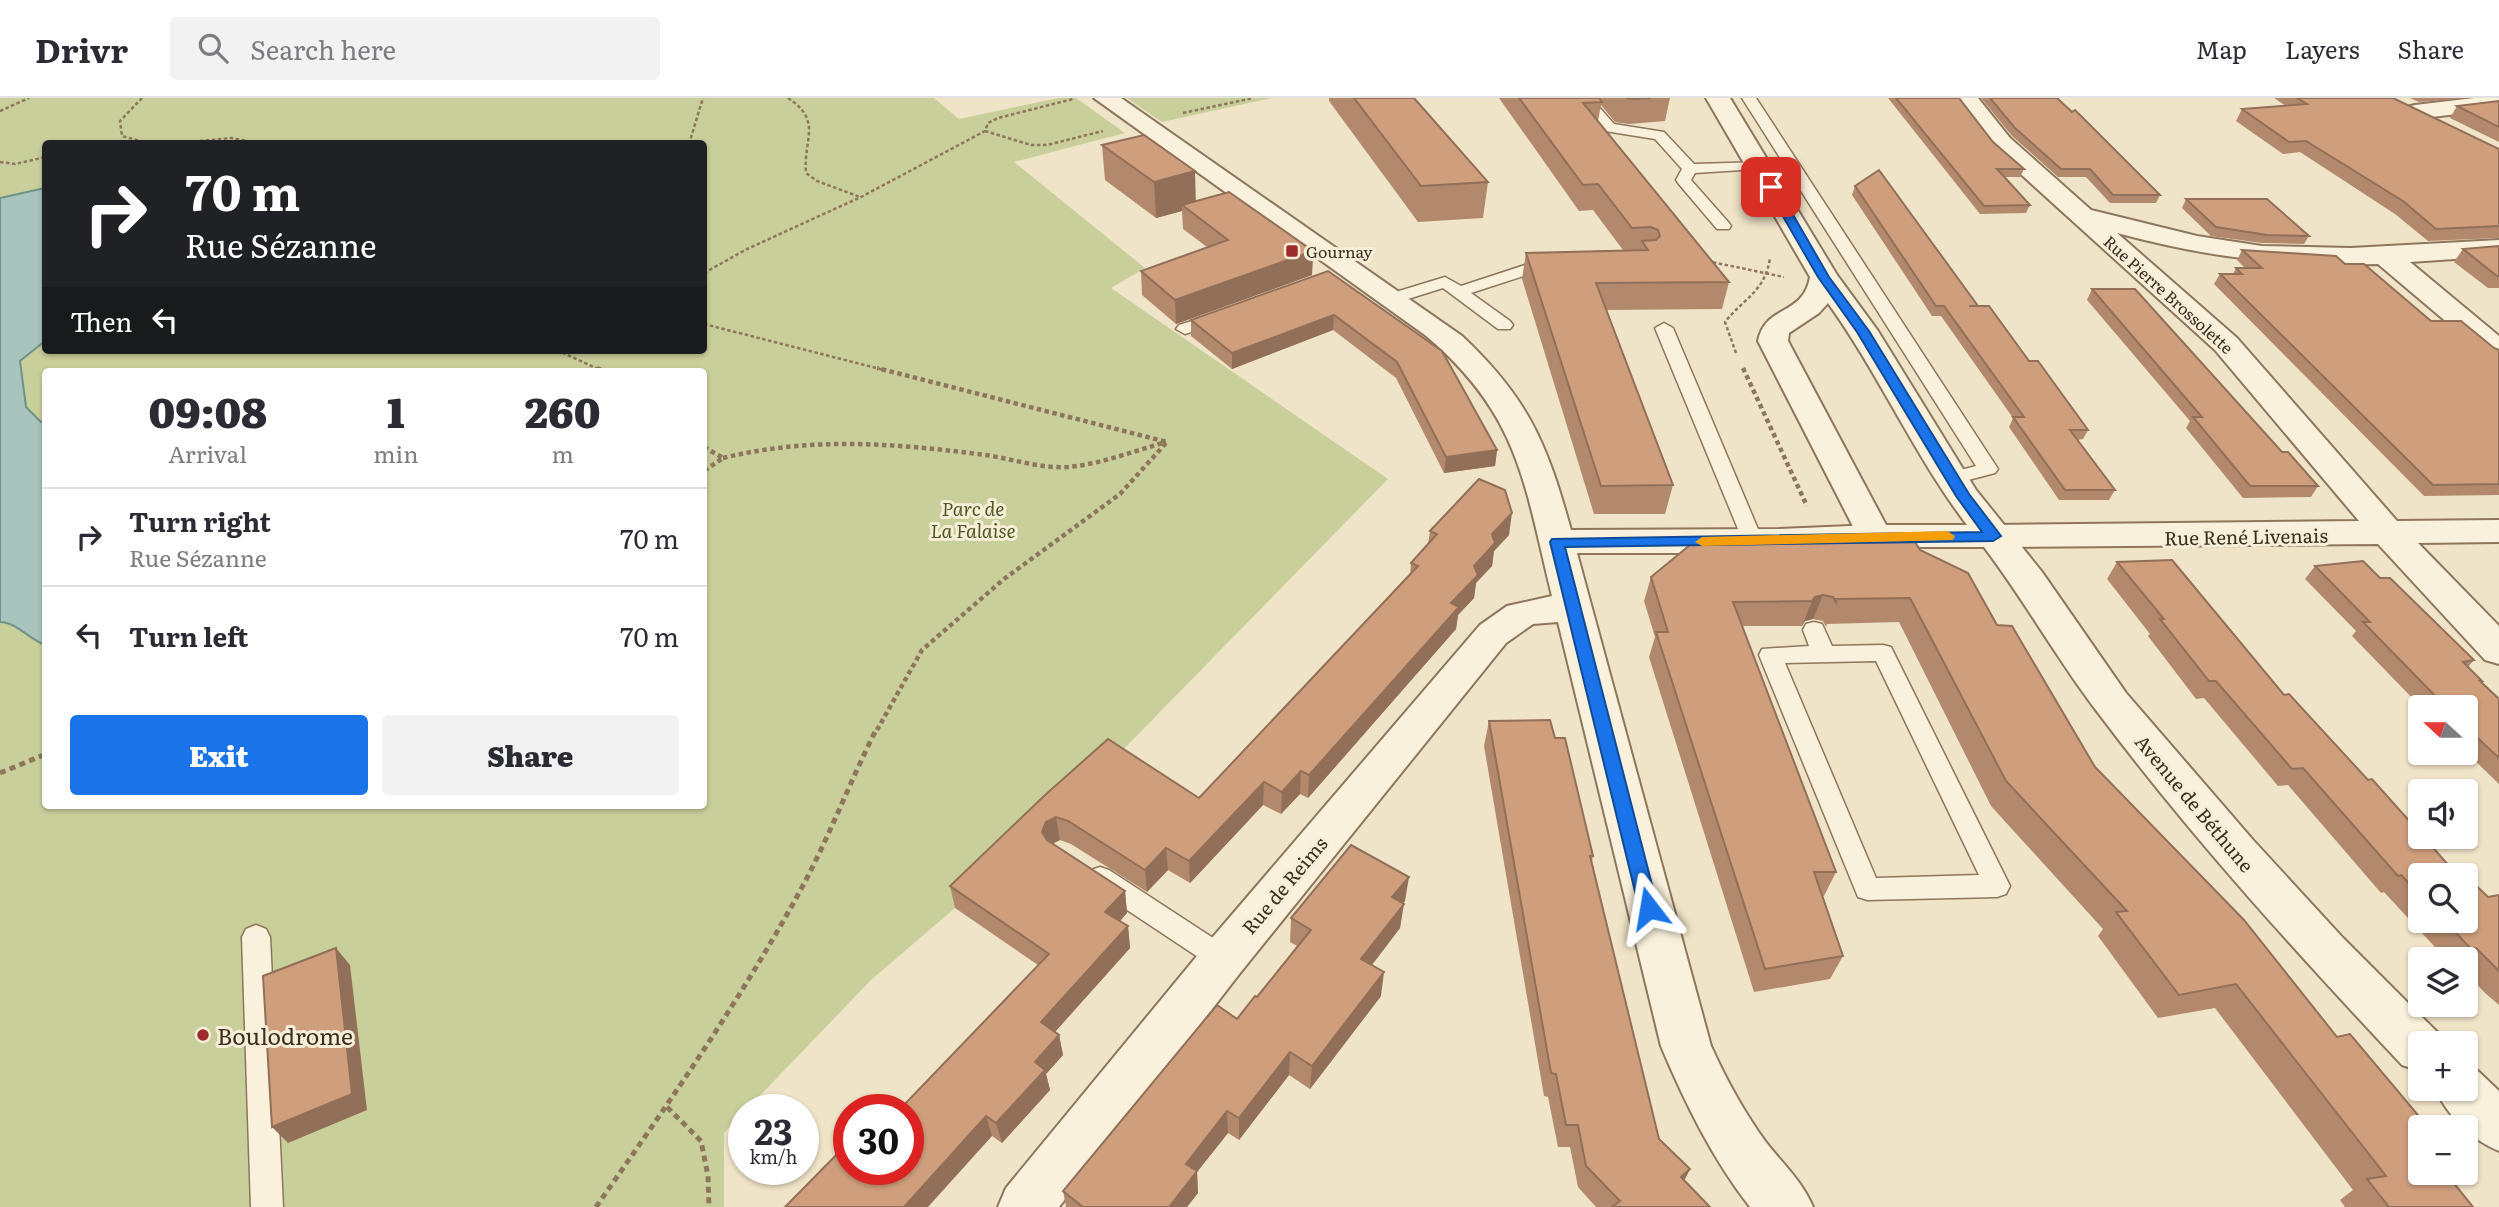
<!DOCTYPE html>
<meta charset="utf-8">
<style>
body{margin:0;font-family:Literata,serif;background:#f2f2f3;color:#2b2b33;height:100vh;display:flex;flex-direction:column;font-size:26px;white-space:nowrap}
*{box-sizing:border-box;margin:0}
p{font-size:23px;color:#7c7c81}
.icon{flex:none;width:38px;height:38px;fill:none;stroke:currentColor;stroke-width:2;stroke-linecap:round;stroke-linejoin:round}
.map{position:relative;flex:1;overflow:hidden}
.panel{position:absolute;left:42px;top:270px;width:665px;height:441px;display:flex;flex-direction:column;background:#fff;border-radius:7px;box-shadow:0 2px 5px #0004}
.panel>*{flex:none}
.guide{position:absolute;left:42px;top:42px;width:665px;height:214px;border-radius:7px;box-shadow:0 2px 5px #0004;background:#202124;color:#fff;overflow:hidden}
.needle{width:46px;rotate:291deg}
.tools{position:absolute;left:2408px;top:597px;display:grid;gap:14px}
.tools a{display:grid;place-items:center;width:70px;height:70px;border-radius:7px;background:#fff;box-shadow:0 2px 5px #0004;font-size:35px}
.speed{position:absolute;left:728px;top:996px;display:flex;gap:14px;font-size:35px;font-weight:700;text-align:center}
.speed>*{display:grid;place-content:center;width:91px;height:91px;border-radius:50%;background:#fff;box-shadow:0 2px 5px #0004;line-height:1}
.speed small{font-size:18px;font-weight:400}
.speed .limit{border:10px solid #d22;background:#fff;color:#111}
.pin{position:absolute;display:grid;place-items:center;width:60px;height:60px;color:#fff;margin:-30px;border-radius:14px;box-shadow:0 4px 10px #0006}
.me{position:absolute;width:77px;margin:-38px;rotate:346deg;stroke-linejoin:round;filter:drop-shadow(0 0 5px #0008)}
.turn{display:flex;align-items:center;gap:24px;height:147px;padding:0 28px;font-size:32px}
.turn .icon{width:91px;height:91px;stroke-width:2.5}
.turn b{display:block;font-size:49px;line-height:60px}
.then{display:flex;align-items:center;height:66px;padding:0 28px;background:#0003;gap:14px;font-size:26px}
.eta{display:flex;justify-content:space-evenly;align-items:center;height:119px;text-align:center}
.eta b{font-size:42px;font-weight:800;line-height:49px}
.cta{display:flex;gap:14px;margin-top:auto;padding:14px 28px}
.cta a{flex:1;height:80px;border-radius:7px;background:#1a73e8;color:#fff;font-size:28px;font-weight:800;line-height:80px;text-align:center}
.cta a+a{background:#f2f2f3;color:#2b2b33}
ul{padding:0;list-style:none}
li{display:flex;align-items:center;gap:21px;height:98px;padding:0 28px;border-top:2px solid #e1e1e2}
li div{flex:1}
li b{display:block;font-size:26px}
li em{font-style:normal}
header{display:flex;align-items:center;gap:42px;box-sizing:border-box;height:98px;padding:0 35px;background:#fff;border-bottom:2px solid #e1e1e2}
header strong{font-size:33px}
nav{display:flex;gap:38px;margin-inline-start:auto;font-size:24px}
.search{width:490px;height:63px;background:#f2f2f3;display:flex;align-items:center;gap:18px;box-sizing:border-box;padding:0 24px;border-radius:7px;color:#7c7c81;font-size:26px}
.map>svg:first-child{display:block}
.green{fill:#c9cf9b;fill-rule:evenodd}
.water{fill:#a9c4bc;stroke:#6f938a;stroke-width:2}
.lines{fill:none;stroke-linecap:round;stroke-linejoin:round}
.service-casing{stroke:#8d765c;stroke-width:3}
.minor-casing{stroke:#8d765c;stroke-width:4}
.tertiary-casing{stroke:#8d765c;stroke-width:4}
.path-far2{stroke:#8d765c;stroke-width:2.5;stroke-dasharray:3.5 2.5;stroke-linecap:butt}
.path-far1{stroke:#8d765c;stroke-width:4.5;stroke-dasharray:4.5 3.5;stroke-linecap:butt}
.path{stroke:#8d765c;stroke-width:5;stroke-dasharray:6 4.5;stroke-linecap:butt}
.service{fill:#faf1dc;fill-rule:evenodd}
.minor{fill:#faf1dc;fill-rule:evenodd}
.tertiary{fill:#faf1dc;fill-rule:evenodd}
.wall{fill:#b2896c}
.shaded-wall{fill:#916f58}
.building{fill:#cf9f7d;stroke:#916f58;stroke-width:2}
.route{fill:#1a73e8;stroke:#114b97;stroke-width:2}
.slow{fill:#f59e0b}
.poi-dot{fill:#9e2a2b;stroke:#f7eed8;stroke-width:2.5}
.labels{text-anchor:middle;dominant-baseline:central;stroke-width:6;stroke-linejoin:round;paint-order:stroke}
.far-poi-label{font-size:16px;fill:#3d2e20;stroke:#f7eed8;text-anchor:start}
.far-street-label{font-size:16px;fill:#3d2e20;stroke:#f7eed8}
.park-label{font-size:19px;font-style:italic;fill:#4d5a26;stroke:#f7eed8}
.street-label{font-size:19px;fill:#3d2e20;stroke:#f7eed8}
.near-poi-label{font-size:23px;fill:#3d2e20;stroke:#f7eed8;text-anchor:start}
</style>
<header>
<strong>Drivr</strong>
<div class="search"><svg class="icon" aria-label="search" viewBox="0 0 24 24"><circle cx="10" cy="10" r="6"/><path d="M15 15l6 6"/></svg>Search here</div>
<nav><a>Map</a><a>Layers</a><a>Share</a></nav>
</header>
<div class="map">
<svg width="2499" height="1109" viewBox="0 0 2499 1109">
<rect width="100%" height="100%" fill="#f0e4c8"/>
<g class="green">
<path d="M 0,0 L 934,0 L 959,21 L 1058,0 L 1076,0 L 1125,35 L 1014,64 L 1145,170 L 1111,190 L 1388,381 L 1111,664 L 1053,715 L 955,810 L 871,882 L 747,1011 L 744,1012 L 724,1035 L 724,1109 L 0,1109 ZM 46,46 L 704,46 L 704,252 L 46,252 ZM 46,273 L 704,273 L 704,707 L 46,707 Z"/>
<polygon points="1127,0 1272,0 1162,24"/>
</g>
<path class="water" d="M 45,90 L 45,243 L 20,263 L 26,309 L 41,324 L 45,324 L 45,547 C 29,541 16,524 0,524 L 0,100 Z"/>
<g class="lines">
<defs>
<g id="service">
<polygon points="1577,0 1591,0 1614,26 1664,34 1694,66 1763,64 1765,67 1758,71 1695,75 1691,82 1729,125 1731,128 1729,131 1717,131 1678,85 1676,82 1682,71 1655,41 1605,33"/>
<polygon points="1742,0 1756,0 1998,371 1995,375 1953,386 1946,384 1943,380 1946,376 1976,368"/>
<polygon points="1553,162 1559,164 1561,167 1559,170 1536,174 1471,195 1510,223 1513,227 1510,231 1498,231 1443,190 1392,206 1384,201 1386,197 1445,179 1461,188 1528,166"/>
<polygon points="1221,214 1230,219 1227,223 1185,236 1176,231 1179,227"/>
<polygon points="1664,225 1673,230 1763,443 1760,448 1746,448 1743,443 1655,230"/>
<path d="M 1814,524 L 1822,526 L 1832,548 L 1883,547 L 1891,549 L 2010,788 L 2006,796 L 1997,799 L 1867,802 L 1858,799 L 1759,557 L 1762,551 L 1809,548 L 1803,532 L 1806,526 ZM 1876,563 L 1979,777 L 1876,780 L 1785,565 Z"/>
<polygon points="1100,769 1109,772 1233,853 1237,861 1233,869 1223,873 1213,869 1091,788 1087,780 1091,772"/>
<polygon points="256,827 266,831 270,839 283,1109 251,1109 242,839 246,831"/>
</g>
<g id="minor">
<path d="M 1094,0 L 1121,0 L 1462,238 C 1529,301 1547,346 1571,432 L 1779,431 L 1874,427 L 1886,430 L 1892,438 L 1886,446 L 1874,449 L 1779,455 L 1577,455 L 1711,948 C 1726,981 1744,1014 1765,1043 C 1782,1065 1802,1083 1813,1109 L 1750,1109 C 1712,1060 1685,1005 1661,948 L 1558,524 L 1533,526 L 1506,545 L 1240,875 L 1059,1109 L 998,1109 L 1006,1090 L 1206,847 L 1480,527 L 1507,508 L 1552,498 C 1524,385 1520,317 1425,237 Z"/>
<path d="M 1954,0 L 1978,0 L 2010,40 L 2091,112 L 2197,138 L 2262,148 L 2351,150 L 2499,142 L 2499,158 L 2410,164 L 2499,238 L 2499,262 L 2488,259 L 2378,166 C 2282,168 2210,160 2117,135 L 2237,240 L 2397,423 L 2499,422 L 2499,444 L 2418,445 L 2499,528 L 2499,566 L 2485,562 L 2378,446 L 1993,449 L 1981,446 L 1975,438 L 1981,430 L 1993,427 L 2359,423 L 2215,252 L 1992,50 Z"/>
<polygon points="2474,0 2499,0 2499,11 2415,21 2407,19 2403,14 2407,9 2415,7"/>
</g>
<g id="tertiary">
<path d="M 1706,0 L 1730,0 L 1837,177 L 1878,233 L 1976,392 L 2042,474 L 2126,595 L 2253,742 L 2343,840 L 2438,935 L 2442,945 L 2420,945 L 2420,973 L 2402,967 C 2297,855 2192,740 2099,616 C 2058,563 2025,503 1984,449 L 1874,449 L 1862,446 L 1758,243 C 1765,206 1803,219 1810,179 ZM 1828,205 C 1879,276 1914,357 1967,427 L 1886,427 L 1788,243 L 1789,235 L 1819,215 Z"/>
<path d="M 2466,969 L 2478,973 L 2499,993 L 2499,1053 C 2472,1042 2447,1018 2435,990 L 2466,990 Z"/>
</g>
</defs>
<use href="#service" class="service-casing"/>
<use href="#minor" class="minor-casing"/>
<use href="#tertiary" class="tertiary-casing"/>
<g class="path-far2">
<polyline points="142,0 120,23 122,38 151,46"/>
<path d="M 788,0 C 823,23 803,41 806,75 L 817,83 L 860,99"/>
<polyline points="0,13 29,0"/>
<polyline points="1183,15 1253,0"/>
<polyline points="985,33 1031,47 1047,47 1103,33"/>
<polyline points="123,46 136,43"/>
<polyline points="170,46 231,40 265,46"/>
<polyline points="689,46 703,0"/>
<polyline points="0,64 15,66 46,59"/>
<polyline points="1707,163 1784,179"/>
<polyline points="704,175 747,151 861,99 985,33 988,25 998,20 1073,1"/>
<polyline points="704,226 884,272"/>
<polyline points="557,252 600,272"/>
<path d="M 1736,255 L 1725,224 C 1744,200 1766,193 1770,159"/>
</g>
<g class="path-far1">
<polyline points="597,270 603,273"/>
<polyline points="1743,270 1807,408"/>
<polyline points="704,349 723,360 704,373"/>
<path d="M 723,360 C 808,339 891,345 978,356 C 1007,359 1038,371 1068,369 C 1101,366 1134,353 1166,344"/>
<polyline points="877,632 922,552 1004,481 1120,396 1167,344 877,270"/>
</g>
<g class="path">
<polyline points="0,675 46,656"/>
<polyline points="667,1009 701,1043 708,1078 709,1109"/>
<path d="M 596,1109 C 668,1006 740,903 800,793 C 829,740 850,683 877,630"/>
</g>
<use href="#service" class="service"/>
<use href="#minor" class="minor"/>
<use href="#tertiary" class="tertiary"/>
</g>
<g class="wall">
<polygon points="1329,0 1414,0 1488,84 1483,120 1418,124 1329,3"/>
<polygon points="1499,0 1670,0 1665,23 1629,26 1615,24 1601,7 1598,23 1729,184 1722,211 1606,212 1673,387 1665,416 1594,416 1522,181 1526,155 1623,152 1593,112 1579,113"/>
<polygon points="1888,0 1959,0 1993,44 2024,71 2020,79 2004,79 2030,107 2026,115 1980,116"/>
<polygon points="1981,0 2057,0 2160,97 2156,105 2110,105 2086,79 2058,79 2012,38"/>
<polygon points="2274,0 2393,0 2499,51 2499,140 2428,143 2395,116 2300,54 2283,56 2236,23 2242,11 2286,8"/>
<polygon points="2410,0 2469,0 2419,4"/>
<polygon points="2499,3 2499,44 2450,20 2457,8"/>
<polygon points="1102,47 1196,103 1313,153 1312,177 1176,226 1142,197 1141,173 1207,149 1183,131 1182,113 1156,120 1105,82"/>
<polygon points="1855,88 1978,208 2029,263 2088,332 2083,341 2077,342 2115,392 2109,402 2059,402 2009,329 2013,320 1941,218 1932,218 1852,97"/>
<polygon points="2186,101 2309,138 2304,146 2262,145 2211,138 2182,110"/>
<polygon points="2499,148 2499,190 2488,190 2454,164 2463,151"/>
<polygon points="2242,152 2345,166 2431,223 2499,252 2499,397 2424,398 2214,186 2220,176 2233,176 2236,170 2245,170 2237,162"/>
<polygon points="1328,173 1497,352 1495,368 1444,375 1396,280 1333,232 1232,271 1191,238 1191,222"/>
<polygon points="2092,191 2282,354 2318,388 2311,399 2243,400 2186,330 2190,323 2087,202"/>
<polygon points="1430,433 1509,437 1494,453 1492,468 1476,485 1474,500 1458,517 1456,531 1308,700 1300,696 1281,716 1263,707 1190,785 1168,772 1147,794 1071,746 1060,742 1052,746 1125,793 1127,815 1120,823 1128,828 1130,850 1055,934 1059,937 1063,957 1046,976 1050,992 1002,1045 992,1038 904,1007 1038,867 955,810 950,788 1044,698 1199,700 1410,478 1411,465 1428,446"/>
<polygon points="1920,452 1997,527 2095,669 2337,939 2420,1029 2420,1074 2473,1109 2345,1109 2340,1102 2353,1092 2215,910 2158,920 2098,838 2103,831 1991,708 1899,524 1827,526 1826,529 1823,523 1813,521 1805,523 1802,528 1742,528 1836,774 1824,798 1822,798 1843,858 1830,881 1754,894 1649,559 1655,539 1644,503 1651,479"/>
<polygon points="2117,464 2420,777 2420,822 2466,822 2488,799 2499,797 2499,907 2485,895 2466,875 2466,861 2446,861 2384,794 2381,795 2288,687 2278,688 2204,600 2196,601 2148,538 2150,536 2107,481"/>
<polygon points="2315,468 2380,480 2474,562 2468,569 2482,583 2481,584 2499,601 2499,686 2466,654 2466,609 2421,609 2352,538 2356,533 2305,481"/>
<polygon points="1489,623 1555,640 1593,758 1592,764 1659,1041 1690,1071 1684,1082 1710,1109 1596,1109 1578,1089 1570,1049 1558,1049 1548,999 1544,998 1484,648"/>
<polygon points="1405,803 1403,805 1400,830 1372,867 1381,898 1310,991 1289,977 1239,1042 1228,1035 1197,1074 1198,1095 1187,1109 1066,1109 1063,1093 1237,921 1257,899 1297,848 1290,844 1291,820"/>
</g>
<g class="shaded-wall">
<polygon points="1195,73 1196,109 1182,107 1182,113 1156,120 1154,84"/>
<polygon points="1313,153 1312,177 1176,226 1175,202"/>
<polygon points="1334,217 1333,232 1232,271 1232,255"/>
<polygon points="1497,352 1495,368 1444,375 1446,359"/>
<polygon points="1512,415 1509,437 1494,453 1492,468 1476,485 1474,500 1458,517 1456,531 1308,700 1309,677 1451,505 1492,436"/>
<polygon points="1823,497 1813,521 1805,523 1802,528 1812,503 1815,499"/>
<polygon points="1301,673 1300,696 1281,716 1282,694"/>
<polygon points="1264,684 1263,707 1190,785 1189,763"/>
<polygon points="1056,719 1060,742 1050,747 1042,734 1046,724"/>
<polygon points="1166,750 1168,772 1147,794 1145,772"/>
<polygon points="1409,779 1405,803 1389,824 1392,799"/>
<polygon points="1125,793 1127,815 1108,836 1105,814"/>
<polygon points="1404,806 1400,830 1358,885 1361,861"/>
<polygon points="1128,828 1130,850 1045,945 1041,924"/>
<polygon points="336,850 350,867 367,1012 288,1045 272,1029"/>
<polygon points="1384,874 1381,898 1310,991 1312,968"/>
<polygon points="1059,937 1063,957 1046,976 1050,992 1002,1045 996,1025 1035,964"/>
<polygon points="1290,954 1289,977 1239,1042 1239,1020"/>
<polygon points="1227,1013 1228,1035 1197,1074 1198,1095 1187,1109 1169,1109 1186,1066"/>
<polygon points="986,1018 992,1038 928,1109 904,1109"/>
<polygon points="1690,1071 1679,1093 1681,1079"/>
</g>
<g class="building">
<polygon points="1354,0 1414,0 1488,84 1421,88"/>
<polygon points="1519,0 1599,0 1602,4 1583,5 1729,184 1596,185 1673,387 1601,388 1526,155 1648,152 1642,143 1656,142 1660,138 1658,132 1651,129 1632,130 1598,86 1583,87"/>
<polygon points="1626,0 1651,0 1634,1"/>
<polygon points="1896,0 1959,0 1993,44 2024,71 1997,71 2030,107 1984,108"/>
<polygon points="1990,0 2057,0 2072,14 2075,12 2160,97 2113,97 2090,71 2061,71 2015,30"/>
<polygon points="2297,0 2393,0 2499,51 2499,128 2436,131 2403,103 2306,43 2289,44 2242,11 2307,6"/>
<polygon points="2499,3 2499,29 2457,8"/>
<polygon points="1144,37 1195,73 1154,84 1102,47"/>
<polygon points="1879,72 1978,208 1969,208 1989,208 2029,263 2038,263 2088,332 2070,332 2115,392 2065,392 2013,319 2024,319 1944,208 1936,208 1855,88"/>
<polygon points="1229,94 1313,153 1175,202 1141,173 1228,142 1182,107"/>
<polygon points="2186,101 2267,101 2309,138 2267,137 2216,129"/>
<polygon points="2499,148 2499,178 2497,178 2463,151"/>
<polygon points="2242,152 2336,158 2345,166 2364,166 2431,223 2461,223 2494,250 2499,252 2499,386 2433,387 2220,176 2242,176 2236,170 2262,170"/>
<polygon points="1328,173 1442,253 1497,352 1446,359 1397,264 1334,217 1232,255 1191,222"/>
<polygon points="2092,191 2135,191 2282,354 2288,354 2318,388 2250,388 2193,319 2202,319"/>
<polygon points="1479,381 1505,392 1512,415 1492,436 1495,445 1474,468 1478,477 1451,505 1459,509 1309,677 1301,673 1282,694 1264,684 1189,763 1166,750 1145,772 1068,723 1056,719 1046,724 1042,734 1047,742 1125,793 1105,814 1128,828 1041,924 1059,937 1035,964 1045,972 996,1025 986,1018 904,1109 785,1109 849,1044 849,1071 908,1071 908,1012 880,1012 892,999 904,1007 1049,856 950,788 1044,698 1108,641 1199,700 1418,468 1411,465 1437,436 1430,433"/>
<polygon points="1915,444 1920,452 1968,475 1997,527 2012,528 2095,669 2244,822 2337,939 2350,936 2428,1029 2420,1029 2420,1038 2416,1039 2420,1044 2420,1074 2445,1074 2473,1109 2389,1109 2367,1081 2386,1078 2236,886 2179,897 2116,814 2127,813 2006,683 1910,500 1836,501 1836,504 1833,499 1823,497 1815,499 1812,503 1733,504 1836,774 1814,774 1843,858 1765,871 1656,534 1668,534 1651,479 1690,447"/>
<polygon points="2172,462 2284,597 2289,596 2368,682 2372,681 2420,735 2420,738 2423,738 2449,768 2455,767 2465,777 2420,777 2420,797 2401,777 2398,778 2303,670 2292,671 2216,583 2209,583 2160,521 2164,521 2117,464"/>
<polygon points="2363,463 2380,480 2390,480 2474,562 2463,564 2482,583 2480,583 2499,601 2499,660 2466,629 2466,609 2446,609 2363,524 2370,524 2315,468"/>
<polygon points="1550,622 1555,640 1565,640 1593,758 1590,758 1659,1041 1690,1071 1681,1079 1710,1109 1612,1109 1620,1103 1586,1068 1578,1027 1566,1027 1556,976 1551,975 1489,623"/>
<polygon points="1351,747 1409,779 1392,799 1404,806 1361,861 1384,874 1312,968 1290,954 1239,1020 1227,1013 1186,1066 1197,1073 1169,1109 1083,1109 1063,1093 1217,907 1237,921 1255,898 1257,899 1311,832 1291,820"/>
<polygon points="2466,778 2488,799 2499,797 2499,873 2476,850 2471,851 2444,822 2466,822"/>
<polygon points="336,850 352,996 272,1029 263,878"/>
</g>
<polygon class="route" points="1771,86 1777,89 1829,179 1869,233 1969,396 2001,438 1993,443 1565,449 1658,810 1656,816 1649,818 1642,816 1639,810 1550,444 1552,441 1982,434 1956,398 1857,234 1818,179 1766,89"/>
<polygon class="slow" points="1947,433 1955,438 1953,442 1702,448 1695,444 1702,439"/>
<g class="poi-dot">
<rect x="1285" y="146" width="14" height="14" rx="3.5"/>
<circle cx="203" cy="937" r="7"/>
</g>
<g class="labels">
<g class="far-poi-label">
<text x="1306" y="153">Gournay</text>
</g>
<g class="far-street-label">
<text transform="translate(2169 196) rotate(42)">Rue Pierre Brossolette</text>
</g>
<g class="park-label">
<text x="973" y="410">Parc de<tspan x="973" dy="22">La Falaise</tspan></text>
</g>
<g class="street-label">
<text transform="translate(2246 438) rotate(-1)">Rue René Livenais</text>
<text transform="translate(2195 705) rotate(50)">Avenue de Béthune</text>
<text transform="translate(1284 787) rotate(-50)">Rue de Reims</text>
</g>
<g class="near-poi-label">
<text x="217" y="937">Boulodrome</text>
</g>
</g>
</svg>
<div class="tools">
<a><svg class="needle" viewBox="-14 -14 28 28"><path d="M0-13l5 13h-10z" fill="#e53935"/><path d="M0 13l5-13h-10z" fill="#7c7c81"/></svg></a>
<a><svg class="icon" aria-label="sound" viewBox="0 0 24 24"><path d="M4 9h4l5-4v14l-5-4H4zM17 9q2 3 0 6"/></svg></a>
<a><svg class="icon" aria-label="search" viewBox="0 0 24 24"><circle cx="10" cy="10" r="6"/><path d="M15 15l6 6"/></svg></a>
<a><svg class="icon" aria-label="layers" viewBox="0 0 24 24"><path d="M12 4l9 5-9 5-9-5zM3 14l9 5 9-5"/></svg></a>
<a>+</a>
<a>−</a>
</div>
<div class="speed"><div>23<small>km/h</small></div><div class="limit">30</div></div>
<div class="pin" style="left:1771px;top:89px;background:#d93025"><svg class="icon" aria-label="arrive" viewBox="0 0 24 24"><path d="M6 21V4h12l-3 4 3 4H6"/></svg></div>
<svg class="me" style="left:1649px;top:810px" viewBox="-20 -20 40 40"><path d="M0-17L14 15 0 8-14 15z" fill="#1a73e8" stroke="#fff" stroke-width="4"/></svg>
<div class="guide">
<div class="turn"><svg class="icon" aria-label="right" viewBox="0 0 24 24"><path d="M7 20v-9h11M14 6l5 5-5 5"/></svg><div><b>70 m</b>Rue Sézanne</div></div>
<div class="then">Then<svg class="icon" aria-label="left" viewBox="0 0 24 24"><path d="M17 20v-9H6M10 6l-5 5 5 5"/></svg></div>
</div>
<section class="panel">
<div class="eta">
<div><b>09:08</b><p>Arrival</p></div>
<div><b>1</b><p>min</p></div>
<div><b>260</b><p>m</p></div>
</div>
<ul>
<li><svg class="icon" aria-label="right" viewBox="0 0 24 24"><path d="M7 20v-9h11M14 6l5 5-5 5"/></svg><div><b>Turn right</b><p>Rue Sézanne</p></div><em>70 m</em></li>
<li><svg class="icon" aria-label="left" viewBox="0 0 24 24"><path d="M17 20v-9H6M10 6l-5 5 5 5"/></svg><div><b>Turn left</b></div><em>70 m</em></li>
</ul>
<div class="cta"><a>Exit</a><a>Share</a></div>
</section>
</div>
